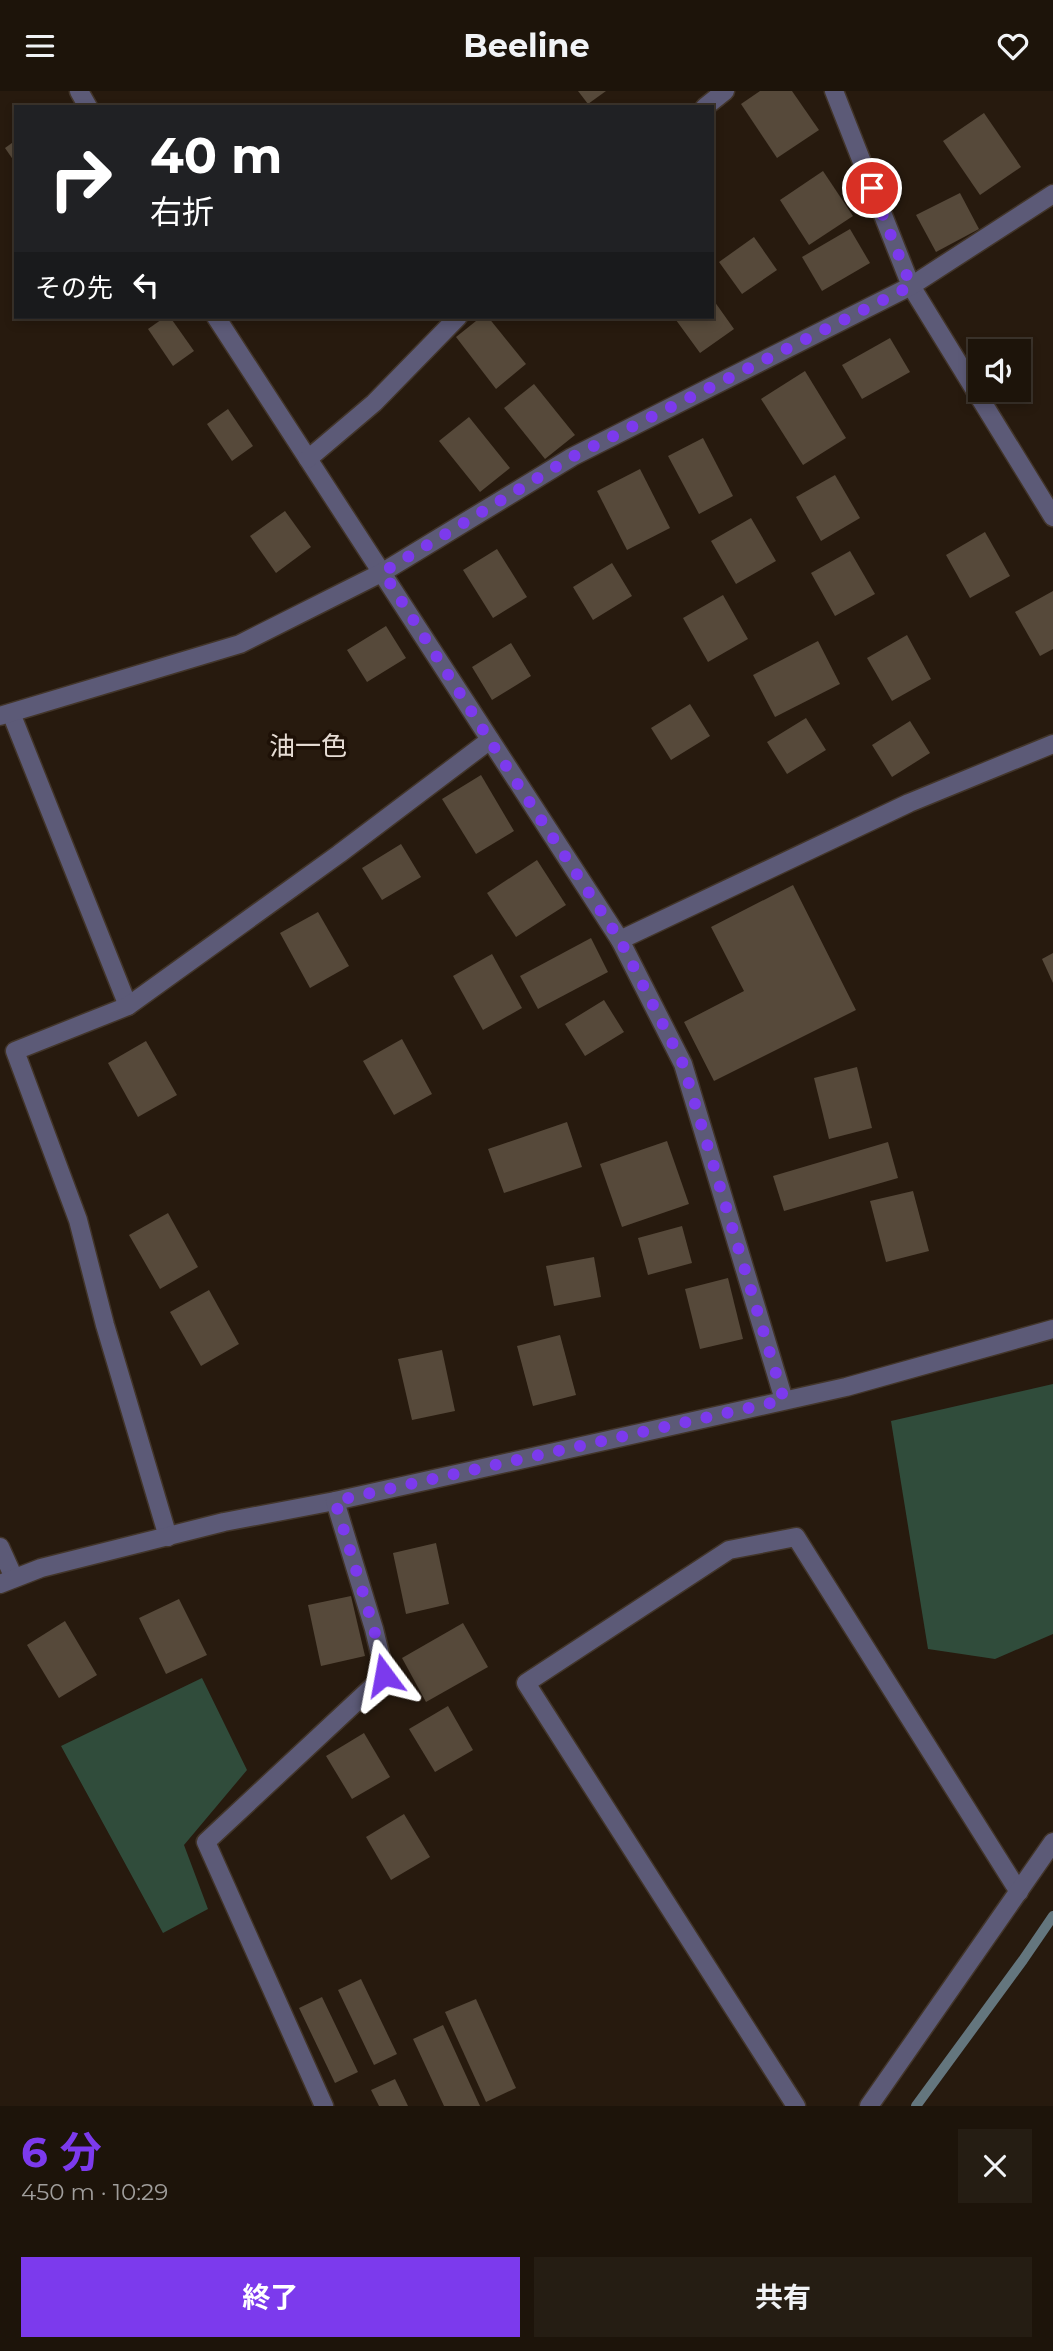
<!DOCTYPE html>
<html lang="ja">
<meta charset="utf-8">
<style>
body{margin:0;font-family:Montserrat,"Noto Sans JP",sans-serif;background:#251d13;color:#f1f3f6;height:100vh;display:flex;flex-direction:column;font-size:26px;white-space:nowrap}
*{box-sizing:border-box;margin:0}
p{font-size:23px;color:#a09e9c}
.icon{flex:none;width:38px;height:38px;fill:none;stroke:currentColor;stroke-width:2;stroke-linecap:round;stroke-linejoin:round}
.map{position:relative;height:2015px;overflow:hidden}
.sheet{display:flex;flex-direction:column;background:#1d140a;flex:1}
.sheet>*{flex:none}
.banner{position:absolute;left:14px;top:14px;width:700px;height:214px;border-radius:0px;box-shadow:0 4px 10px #0003,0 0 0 2px #3b332b;background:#202124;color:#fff;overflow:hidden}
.tools{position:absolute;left:968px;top:248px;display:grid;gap:14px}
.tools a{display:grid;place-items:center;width:63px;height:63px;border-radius:0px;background:#1d140a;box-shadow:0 4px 10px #0003,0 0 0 2px #3b332b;font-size:35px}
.pin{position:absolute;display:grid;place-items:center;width:60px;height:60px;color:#fff;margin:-30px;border:4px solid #fff;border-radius:50%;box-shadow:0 2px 7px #0007}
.me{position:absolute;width:77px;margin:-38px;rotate:347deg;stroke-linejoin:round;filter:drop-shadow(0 0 5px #0008)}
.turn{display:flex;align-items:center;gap:24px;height:147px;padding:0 21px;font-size:32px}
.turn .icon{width:91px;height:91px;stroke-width:2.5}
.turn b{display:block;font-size:49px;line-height:60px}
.then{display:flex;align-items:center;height:66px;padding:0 21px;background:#0003;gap:14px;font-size:26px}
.round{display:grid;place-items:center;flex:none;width:74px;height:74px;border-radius:0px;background:#251d13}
.headline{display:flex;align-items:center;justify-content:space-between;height:119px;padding:0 21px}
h1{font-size:42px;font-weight:700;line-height:52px;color:#7c3aed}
.action{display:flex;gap:14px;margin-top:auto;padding:14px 21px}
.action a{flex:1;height:80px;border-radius:0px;background:#7c3aed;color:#fff;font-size:28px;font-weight:700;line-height:80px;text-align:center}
.action a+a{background:#251d13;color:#f1f3f6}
header{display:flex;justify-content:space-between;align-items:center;height:91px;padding:0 21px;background:#1d140a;font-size:32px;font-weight:700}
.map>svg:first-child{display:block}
.forest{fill:#304c3b}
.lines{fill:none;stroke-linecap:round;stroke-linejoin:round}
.stream{stroke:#64767e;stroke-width:10}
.building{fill:#56493a}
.minor-casing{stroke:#42352a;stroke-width:21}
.minor{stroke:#5c5a77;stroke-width:18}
.route{stroke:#7c3aed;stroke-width:12;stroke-dasharray:0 21.6}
.labels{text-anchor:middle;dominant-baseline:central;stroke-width:7;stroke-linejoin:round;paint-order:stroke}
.neighbourhood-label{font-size:26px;fill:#e6dcd4;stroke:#1d1006}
</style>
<header><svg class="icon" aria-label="menu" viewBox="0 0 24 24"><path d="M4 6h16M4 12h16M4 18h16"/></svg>Beeline<svg class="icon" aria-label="heart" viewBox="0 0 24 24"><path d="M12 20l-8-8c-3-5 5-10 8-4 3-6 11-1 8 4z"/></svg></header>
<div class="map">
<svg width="1053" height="2015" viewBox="0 0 1053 2015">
<rect width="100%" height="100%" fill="#271a0e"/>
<g class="forest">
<polygon points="1053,1293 1053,1543 995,1568 928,1558 891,1330"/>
<polygon points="202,1587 247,1679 184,1754 208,1818 163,1842 61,1655"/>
</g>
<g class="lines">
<polyline class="stream" points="916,2015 1023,1869 1053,1825"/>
</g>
<g class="building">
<polygon points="578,0 606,0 588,13"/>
<polygon points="760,0 792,0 819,39 777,67 741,13"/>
<polygon points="984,22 1021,76 980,104 943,50"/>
<polygon points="16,49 16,73 5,57"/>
<polygon points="823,80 853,125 809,154 780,109"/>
<polygon points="960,102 979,138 936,161 916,124"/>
<polygon points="850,138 870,172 822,200 802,166"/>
<polygon points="754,146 777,179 742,203 719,171"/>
<polygon points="712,207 734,238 700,262 676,229 681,226 712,226"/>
<polygon points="165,226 170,226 194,260 173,275 148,238"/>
<polygon points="481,226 488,226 526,273 496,298 456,246"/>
<polygon points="890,247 910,281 862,308 842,274"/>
<polygon points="805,280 846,347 803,374 761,308"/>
<polygon points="534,293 575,344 545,368 504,317"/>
<polygon points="228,318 253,355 232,370 207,333"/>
<polygon points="469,326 510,377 480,401 439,350"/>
<polygon points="703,347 733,405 699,423 668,365"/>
<polygon points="640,378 670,437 627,459 597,400"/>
<polygon points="835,384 860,427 821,450 796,406"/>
<polygon points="285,420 311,456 276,482 250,445"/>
<polygon points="751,427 776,470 736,493 711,450"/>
<polygon points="985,441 1010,485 970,507 946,464"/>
<polygon points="497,458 527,506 493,527 463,479"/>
<polygon points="850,460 875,503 835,525 811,482"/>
<polygon points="612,472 632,505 593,529 573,496"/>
<polygon points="1053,500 1053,558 1040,565 1015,521"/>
<polygon points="723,504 748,548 708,571 683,527"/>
<polygon points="386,535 406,567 367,591 347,559"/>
<polygon points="907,544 931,588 892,610 867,567"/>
<polygon points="818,550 840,593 775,626 753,584"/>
<polygon points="511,552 531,585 492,609 472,576"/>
<polygon points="690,613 710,645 671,669 651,637"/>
<polygon points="806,627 826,659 787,683 767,651"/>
<polygon points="910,630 930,662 892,686 872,654"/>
<polygon points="481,684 514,740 476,763 442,708"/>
<polygon points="401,753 421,786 382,809 362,777"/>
<polygon points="537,769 566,814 516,846 487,802"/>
<polygon points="793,794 856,919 714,990 684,931 744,900 711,836"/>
<polygon points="318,821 349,875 310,897 280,842"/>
<polygon points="591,847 608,881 538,918 520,885"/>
<polygon points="1053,862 1053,892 1042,868"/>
<polygon points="492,863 522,917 483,939 453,885"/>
<polygon points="604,909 624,941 585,965 565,933"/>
<polygon points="402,948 432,1003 394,1024 363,970"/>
<polygon points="146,950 177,1004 138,1026 108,972"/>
<polygon points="857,976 872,1037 829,1048 814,987"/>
<polygon points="567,1031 582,1076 504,1102 488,1058"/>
<polygon points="667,1050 689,1113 622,1136 600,1073"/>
<polygon points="888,1051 898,1087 784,1120 773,1085"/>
<polygon points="913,1100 929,1160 886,1171 870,1110"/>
<polygon points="168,1122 198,1176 160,1198 129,1144"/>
<polygon points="682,1135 692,1172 648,1184 638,1147"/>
<polygon points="594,1166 601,1206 554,1215 546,1175"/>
<polygon points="728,1187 743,1248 700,1258 685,1198"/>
<polygon points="209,1199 239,1253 201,1275 170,1221"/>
<polygon points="560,1244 576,1304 533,1315 517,1255"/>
<polygon points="442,1259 455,1320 412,1329 398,1268"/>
<polygon points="436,1452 449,1513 406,1523 393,1462"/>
<polygon points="351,1505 365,1565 321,1575 308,1514"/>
<polygon points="179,1508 207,1564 166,1583 139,1527"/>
<polygon points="65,1530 97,1584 59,1607 27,1554"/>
<polygon points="463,1532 488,1576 426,1611 402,1567"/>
<polygon points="448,1615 473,1659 435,1681 409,1638"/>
<polygon points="364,1642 390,1686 352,1708 326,1665"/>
<polygon points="404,1723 430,1766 391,1789 366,1746"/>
<polygon points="361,1888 397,1963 374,1974 338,1899"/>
<polygon points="322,1906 358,1981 335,1992 299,1917"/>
<polygon points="476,1908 516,1997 486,2011 445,1921"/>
<polygon points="443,1934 480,2015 444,2015 413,1948"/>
<polygon points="395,1988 408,2015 379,2015 371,1999"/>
</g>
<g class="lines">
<defs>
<g id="minor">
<polyline points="79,0 88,16"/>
<polyline points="834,0 911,195 1053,426"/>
<polyline points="705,16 725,0"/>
<polyline points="216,226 620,849"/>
<polyline points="308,368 374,312 458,226"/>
<polyline points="11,622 128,915"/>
<polyline points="0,625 240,553 383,481 572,366 911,195 1053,103"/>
<polyline points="784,1309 683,973 620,849 909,712 1053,653"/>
<polyline points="168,1446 105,1234 78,1129 15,960 128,915 339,763 490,649"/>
<polyline points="0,1456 14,1487"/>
<polyline points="0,1493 41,1477 224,1431 335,1410 846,1296 1053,1238"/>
<polyline points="324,2015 206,1751 385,1584 374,1538 335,1410"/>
<polyline points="796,2015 526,1592 729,1459 796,1446 1019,1801"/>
<polyline points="869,2015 1053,1751"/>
</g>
</defs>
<use href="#minor" class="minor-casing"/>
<use href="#minor" class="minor"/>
</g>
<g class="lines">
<polyline class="route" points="384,1584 374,1538 335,1410 784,1309 683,973 620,849 513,686 383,481 572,366 911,195 872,97"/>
</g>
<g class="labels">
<g class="neighbourhood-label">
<text x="308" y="655">油一色</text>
</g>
</g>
</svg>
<div class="tools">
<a><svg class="icon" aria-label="sound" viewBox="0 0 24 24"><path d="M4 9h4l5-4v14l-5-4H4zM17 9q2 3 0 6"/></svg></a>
</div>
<div class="pin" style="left:872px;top:97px;background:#d93025"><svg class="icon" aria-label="arrive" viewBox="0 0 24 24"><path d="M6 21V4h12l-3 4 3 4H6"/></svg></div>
<svg class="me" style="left:384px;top:1584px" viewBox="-20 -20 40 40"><path d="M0-17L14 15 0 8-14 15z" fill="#7c3aed" stroke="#fff" stroke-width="4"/></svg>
<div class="banner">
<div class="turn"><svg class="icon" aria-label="right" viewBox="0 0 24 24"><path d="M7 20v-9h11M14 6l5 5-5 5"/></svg><div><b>40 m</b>右折</div></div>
<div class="then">その先<svg class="icon" aria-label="left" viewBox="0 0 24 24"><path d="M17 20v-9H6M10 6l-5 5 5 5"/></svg></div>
</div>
</div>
<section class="sheet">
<div class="headline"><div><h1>6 分</h1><p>450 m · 10:29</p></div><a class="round"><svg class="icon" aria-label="close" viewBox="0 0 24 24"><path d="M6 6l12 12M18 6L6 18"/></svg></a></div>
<div class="action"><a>終了</a><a>共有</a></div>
</section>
